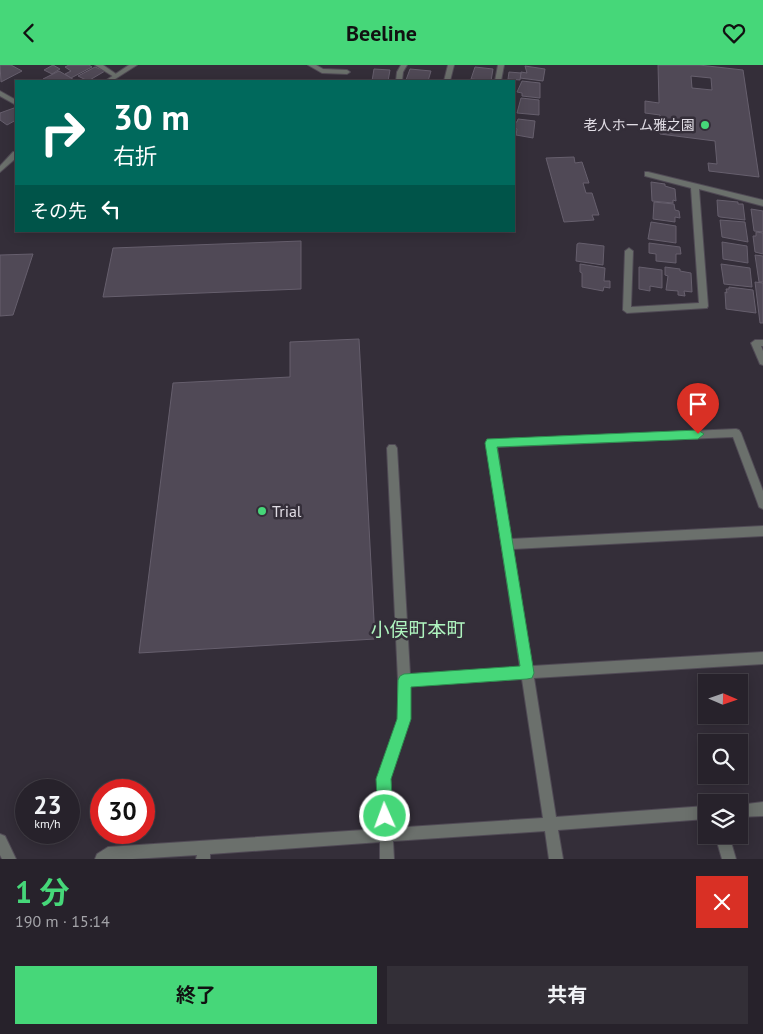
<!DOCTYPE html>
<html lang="ja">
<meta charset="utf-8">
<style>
body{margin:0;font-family:"PT Sans","Noto Sans JP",sans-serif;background:#332f37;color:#f1f3f6;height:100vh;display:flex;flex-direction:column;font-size:19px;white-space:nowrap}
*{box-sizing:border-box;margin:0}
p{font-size:16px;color:#a4a4a9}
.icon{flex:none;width:28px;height:28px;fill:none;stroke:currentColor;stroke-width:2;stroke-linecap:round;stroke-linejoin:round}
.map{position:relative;height:794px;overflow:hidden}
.panel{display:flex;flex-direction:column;background:#27222b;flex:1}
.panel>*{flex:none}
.hud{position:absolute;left:15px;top:15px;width:500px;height:152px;border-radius:0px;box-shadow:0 2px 12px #0003,0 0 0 1px #433f47;background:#00695c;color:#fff;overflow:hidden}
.needle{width:32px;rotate:92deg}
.buttons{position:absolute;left:698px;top:609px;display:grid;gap:10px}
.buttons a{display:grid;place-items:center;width:50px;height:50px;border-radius:0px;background:#27222b;box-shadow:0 2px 12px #0003,0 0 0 1px #433f47;font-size:25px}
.speed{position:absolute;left:15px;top:714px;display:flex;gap:10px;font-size:25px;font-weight:700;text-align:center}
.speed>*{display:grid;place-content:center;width:65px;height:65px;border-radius:50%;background:#27222b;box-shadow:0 2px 12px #0003,0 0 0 1px #433f47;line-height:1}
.speed small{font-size:12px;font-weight:400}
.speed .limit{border:8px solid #d22;background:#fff;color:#111}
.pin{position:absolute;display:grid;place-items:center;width:42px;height:42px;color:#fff;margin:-51px -21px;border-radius:50% 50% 50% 0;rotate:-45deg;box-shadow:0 0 5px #0007}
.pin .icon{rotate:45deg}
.me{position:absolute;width:55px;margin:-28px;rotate:358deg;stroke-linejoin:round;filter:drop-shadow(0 0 4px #0008)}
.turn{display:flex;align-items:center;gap:18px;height:105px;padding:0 15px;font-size:22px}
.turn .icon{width:65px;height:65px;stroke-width:2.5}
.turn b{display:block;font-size:35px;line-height:42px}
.then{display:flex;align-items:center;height:48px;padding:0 15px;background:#0003;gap:10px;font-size:19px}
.round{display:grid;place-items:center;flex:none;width:52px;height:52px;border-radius:0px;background:#332f37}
.overview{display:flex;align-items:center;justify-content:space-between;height:85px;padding:0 15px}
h1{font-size:30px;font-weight:700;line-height:38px;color:#46d779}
.primary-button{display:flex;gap:10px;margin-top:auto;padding:10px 15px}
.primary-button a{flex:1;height:58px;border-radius:0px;background:#46d779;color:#111;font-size:20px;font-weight:700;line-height:58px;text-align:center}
.primary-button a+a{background:#332f37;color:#f1f3f6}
header{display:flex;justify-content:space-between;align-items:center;height:65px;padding:0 15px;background:#46d779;color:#111;font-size:22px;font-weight:700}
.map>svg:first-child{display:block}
.building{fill:#504956;stroke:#665f6d;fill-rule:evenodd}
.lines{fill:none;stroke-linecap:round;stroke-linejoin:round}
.service-casing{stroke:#504a55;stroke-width:2}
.minor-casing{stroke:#504a55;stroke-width:2}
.tertiary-casing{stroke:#504a55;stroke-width:2}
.service{fill:#6b706c;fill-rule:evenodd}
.minor{fill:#6b706c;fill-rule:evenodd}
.tertiary{fill:#6b706c;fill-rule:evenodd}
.route{fill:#46d779;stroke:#2e8c4f}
.poi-dot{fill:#46d779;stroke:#342e39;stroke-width:2}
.labels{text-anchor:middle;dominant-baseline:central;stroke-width:5;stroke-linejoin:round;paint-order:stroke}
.far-poi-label{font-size:14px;fill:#e1dde5;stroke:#342e39;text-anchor:end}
.poi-label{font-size:16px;fill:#e1dde5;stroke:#342e39;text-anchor:start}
.quarter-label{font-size:19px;fill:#aff4bf;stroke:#342e39}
</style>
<header><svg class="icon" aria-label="back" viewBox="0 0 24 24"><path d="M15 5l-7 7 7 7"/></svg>Beeline<svg class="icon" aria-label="heart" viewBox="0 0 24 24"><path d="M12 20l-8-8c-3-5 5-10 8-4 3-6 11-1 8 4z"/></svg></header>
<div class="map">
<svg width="763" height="794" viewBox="0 0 763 794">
<rect width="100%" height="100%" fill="#342e39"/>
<g class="building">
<polygon points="0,0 11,0 22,6 1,17"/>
<polygon points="53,0 60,4 52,9 44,5"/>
<polygon points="69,0 89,0 92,2 71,13 65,9 71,6 65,2"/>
<path d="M 658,0 L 699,0 L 743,5 L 759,112 L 709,106 L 708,98 L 717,99 L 715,76 L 660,69 L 660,50 L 645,48 L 645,36 L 659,38 ZM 691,11 L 711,13 L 712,25 L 692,23 Z"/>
<polygon points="525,1 545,4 543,16 520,13 521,7 527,8"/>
<polygon points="95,2 105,6 88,16 78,11"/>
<polygon points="475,2 493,4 491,16 471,14"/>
<polygon points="374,4 390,5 388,16 372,16"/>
<polygon points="410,4 431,6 428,16 406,15"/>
<polygon points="59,6 76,16 47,16 43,14"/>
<polygon points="509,7 521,8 520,15 508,14"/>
<polygon points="522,16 540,18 540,33 522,31 522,28 517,27"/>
<polygon points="521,33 539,35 539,50 517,48"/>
<polygon points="14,43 16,46 14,48 16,49 16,55 7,60 0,55 0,48"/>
<polygon points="518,54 535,56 533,73 516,70 517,64 514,63 514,57 517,57"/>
<polygon points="574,92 575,98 582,97 589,118 583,118 586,128 592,128 599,150 592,150 594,155 564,157 546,93"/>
<polygon points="651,117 665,119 665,121 675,124 676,136 673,135 673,138 652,136"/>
<polygon points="717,135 738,137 738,139 743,139 745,155 720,152 718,151"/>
<polygon points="654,137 674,139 675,145 679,146 680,153 675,152 675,157 653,154"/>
<polygon points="751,144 763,146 763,167 754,166"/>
<polygon points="720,155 745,157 748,177 722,172"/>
<polygon points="651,157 676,161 676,178 648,174"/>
<polygon points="756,167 763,168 763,189 755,187 753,171 756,171"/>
<polygon points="301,176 301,224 103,232 113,183"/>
<polygon points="722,177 747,181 748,198 723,194"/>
<polygon points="579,178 604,181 603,200 576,196 577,179"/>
<polygon points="649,178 680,182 681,189 676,189 676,198 656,196 656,189 649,188"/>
<polygon points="33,189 13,250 0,251 0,190"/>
<polygon points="755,190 763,191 763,217 759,217"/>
<polygon points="580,199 605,203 604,216 610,216 610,223 604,222 603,226 582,222 582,208 580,207"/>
<polygon points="721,199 750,203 752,222 724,219"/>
<polygon points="639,202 662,205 662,223 650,221 650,226 639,224"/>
<polygon points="665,202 680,204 680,206 691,208 692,227 684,226 685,231 678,230 678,226 666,225 668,211 665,210"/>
<polygon points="755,217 763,218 763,258 760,258"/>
<polygon points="729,222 753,225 756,248 726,244 725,227 727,228 726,224 729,224"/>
<polygon points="359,274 375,574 139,588 173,318 290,312 290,277"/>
</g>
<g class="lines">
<defs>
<polygon id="service" points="401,0 407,0 403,7 402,16 396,16 397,7"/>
<g id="minor">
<polygon points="95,0 103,0 119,11 114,12"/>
<polygon points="308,0 316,0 323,4 347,5 350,7 347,9 322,8"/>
<polygon points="448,0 454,0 450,16 444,16"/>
<polygon points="498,0 504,0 501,16 495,16"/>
<polygon points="0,26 16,35 16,40 0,31"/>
<polygon points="645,107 648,107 763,135 763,141 699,124 708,241 707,243 627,248 623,245 625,186 629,183 633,186 631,242 699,238 691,123 645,111"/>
<polygon points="755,275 763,275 763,281 761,281 763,286 763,300 760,299 751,278"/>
<path d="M 736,364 L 739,365 L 741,368 L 763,426 L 763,444 L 759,442 L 758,439 L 733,372 L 497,382 L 511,474 L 763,461 L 763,471 L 513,484 L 532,601 L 763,587 L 763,599 L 534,613 L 556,752 L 706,741 L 706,754 L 558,765 L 563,794 L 549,794 L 545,766 L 393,776 L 394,794 L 380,794 L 380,777 L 210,789 L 210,794 L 196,794 L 197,790 L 133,794 L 95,794 L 97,789 L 108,782 L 379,764 L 378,714 L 398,654 L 398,615 L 387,383 L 389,380 L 395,380 L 397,383 L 410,609 L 520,602 L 486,378 L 488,375 ZM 522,614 L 543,753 L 392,763 L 390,714 L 410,654 L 410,621 Z"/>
<polygon points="763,737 763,751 739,752 739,740"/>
<polygon points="715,770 729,770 736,794 722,794"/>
</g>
<g id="tertiary">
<polygon points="129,0 137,0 112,16 105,16"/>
<polygon points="13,87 16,87 16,93 0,107 0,101"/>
<polygon points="0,769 5,771 16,794 2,794 0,790"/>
</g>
</defs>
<use href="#service" class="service-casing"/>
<use href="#minor" class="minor-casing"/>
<use href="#tertiary" class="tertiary-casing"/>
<use href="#service" class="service"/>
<use href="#minor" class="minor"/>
<use href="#tertiary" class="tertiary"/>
</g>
<polygon class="route" points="698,365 704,369 698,374 497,382 534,608 532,613 527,614 411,622 411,654 391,714 393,751 390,757 385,759 380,757 378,751 376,714 397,654 398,615 400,611 404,609 520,601 485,378 487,374"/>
<g class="poi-dot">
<circle cx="705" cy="60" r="5"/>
<circle cx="262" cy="446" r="5"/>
</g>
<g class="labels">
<g class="far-poi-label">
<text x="695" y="60">老人ホーム雅之園</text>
</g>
<g class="poi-label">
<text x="272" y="446">Trial</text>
</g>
<g class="quarter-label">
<text x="418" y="564">小俣町本町</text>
</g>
</g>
</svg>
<div class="buttons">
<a><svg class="needle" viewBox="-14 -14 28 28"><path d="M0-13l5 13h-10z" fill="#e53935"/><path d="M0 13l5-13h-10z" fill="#a4a4a9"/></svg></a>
<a><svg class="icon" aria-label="search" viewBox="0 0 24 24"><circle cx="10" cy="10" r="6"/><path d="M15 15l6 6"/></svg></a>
<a><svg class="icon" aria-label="layers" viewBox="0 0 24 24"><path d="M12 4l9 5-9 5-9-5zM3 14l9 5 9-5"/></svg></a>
</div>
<div class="speed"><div>23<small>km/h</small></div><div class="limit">30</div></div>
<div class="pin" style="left:698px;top:369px;background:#d93025"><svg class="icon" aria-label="arrive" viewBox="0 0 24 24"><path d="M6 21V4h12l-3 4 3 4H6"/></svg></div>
<svg class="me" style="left:385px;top:751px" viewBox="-20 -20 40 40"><circle r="17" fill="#46d779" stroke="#fff" stroke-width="3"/><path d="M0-11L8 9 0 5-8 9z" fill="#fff"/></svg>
<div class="hud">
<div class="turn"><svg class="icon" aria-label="right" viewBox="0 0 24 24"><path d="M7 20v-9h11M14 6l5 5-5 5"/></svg><div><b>30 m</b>右折</div></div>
<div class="then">その先<svg class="icon" aria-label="left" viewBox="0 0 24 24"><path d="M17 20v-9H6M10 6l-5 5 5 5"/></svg></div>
</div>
</div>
<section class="panel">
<div class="overview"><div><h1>1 分</h1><p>190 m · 15:14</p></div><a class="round" style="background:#d93025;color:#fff"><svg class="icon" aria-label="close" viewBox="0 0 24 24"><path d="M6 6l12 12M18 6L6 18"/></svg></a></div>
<div class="primary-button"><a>終了</a><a>共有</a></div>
</section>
